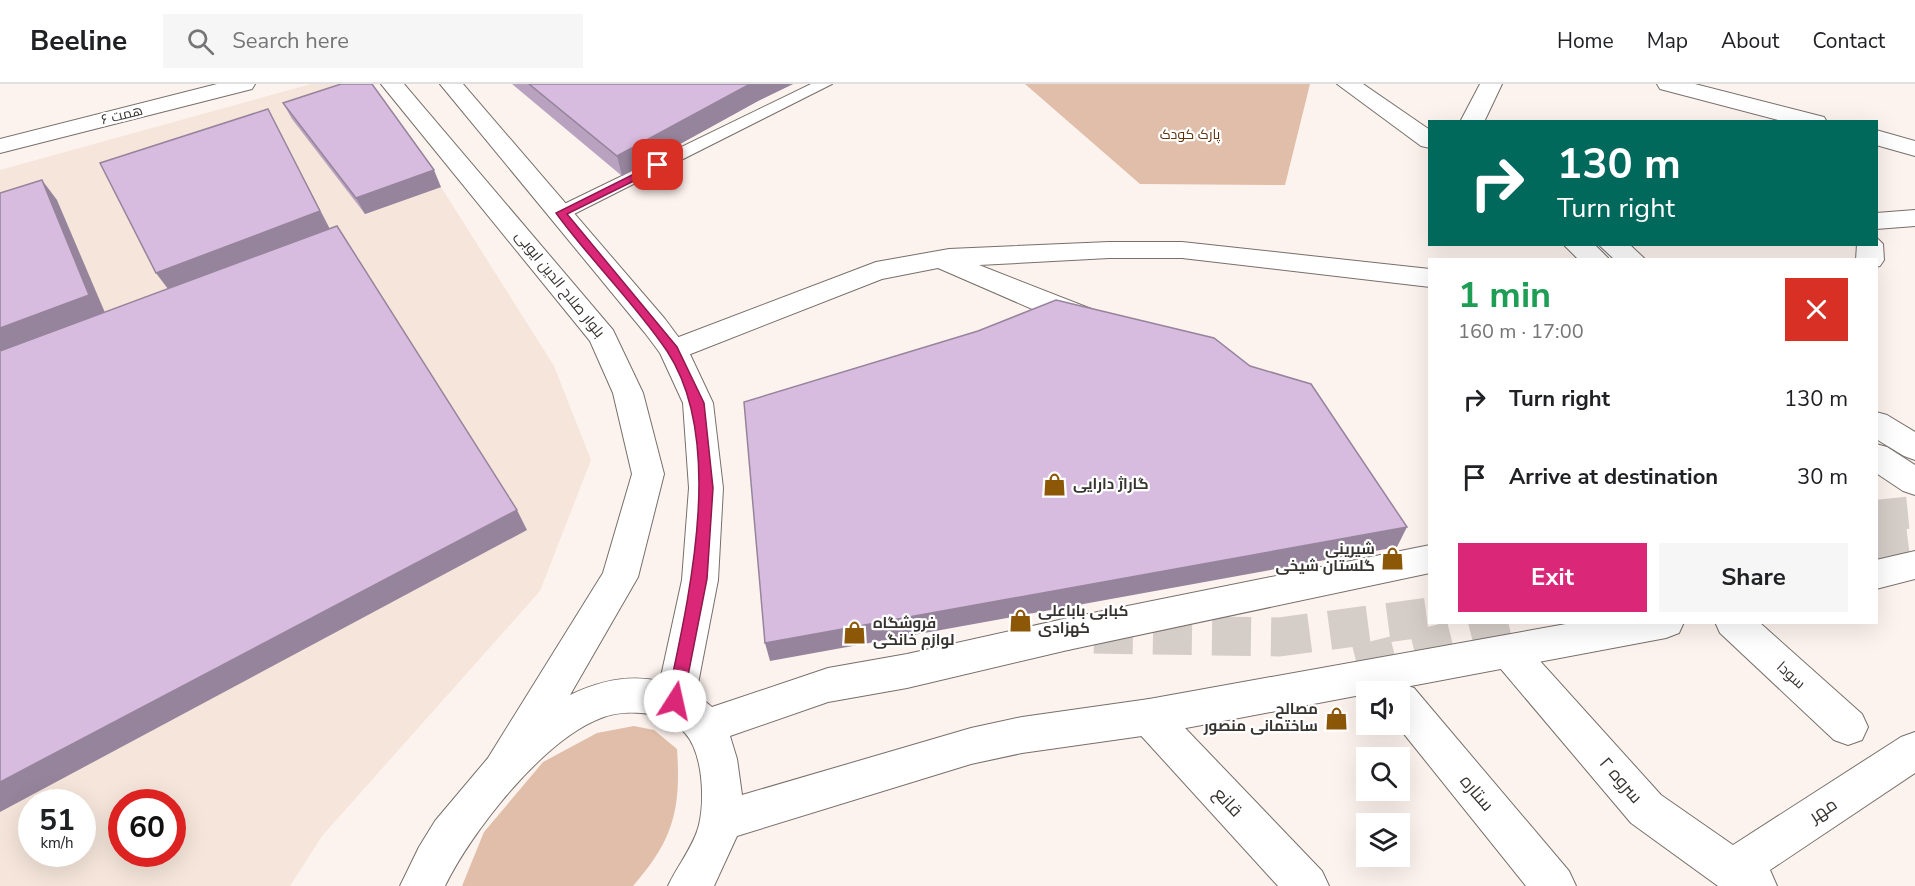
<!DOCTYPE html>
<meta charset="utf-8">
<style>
body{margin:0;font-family:"Nunito Sans",Cairo,sans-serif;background:#f6f6f6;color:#202124;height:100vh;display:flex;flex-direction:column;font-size:22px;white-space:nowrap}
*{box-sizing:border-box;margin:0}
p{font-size:20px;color:#757577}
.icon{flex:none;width:33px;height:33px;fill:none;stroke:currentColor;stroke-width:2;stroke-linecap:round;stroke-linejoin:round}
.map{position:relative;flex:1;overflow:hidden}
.sheet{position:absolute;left:1428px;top:174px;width:450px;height:366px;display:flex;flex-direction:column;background:#fff;border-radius:0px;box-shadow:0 6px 24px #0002}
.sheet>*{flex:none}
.guide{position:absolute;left:1428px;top:36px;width:450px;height:126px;border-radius:0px;box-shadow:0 6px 24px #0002;background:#00695c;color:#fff;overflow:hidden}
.fabs{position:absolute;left:1356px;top:597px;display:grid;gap:12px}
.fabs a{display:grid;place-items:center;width:54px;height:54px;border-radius:0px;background:#fff;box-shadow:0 6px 24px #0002;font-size:30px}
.speed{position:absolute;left:18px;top:705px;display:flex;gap:12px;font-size:30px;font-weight:700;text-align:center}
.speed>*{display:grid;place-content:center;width:78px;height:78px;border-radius:50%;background:#fff;box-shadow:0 6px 24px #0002;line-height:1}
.speed small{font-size:15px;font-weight:400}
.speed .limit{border:9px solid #d22;background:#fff;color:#111}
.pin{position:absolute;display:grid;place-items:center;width:51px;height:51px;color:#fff;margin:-26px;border-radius:12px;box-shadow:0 3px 9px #0006}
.me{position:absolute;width:66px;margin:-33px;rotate:10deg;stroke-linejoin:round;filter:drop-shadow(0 0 4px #0008)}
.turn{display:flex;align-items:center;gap:21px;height:126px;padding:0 30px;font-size:27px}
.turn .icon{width:78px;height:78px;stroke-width:2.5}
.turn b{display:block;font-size:42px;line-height:51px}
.round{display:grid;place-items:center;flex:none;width:63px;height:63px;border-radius:0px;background:#f6f6f6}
.head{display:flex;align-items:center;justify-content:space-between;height:102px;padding:0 30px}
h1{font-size:36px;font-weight:700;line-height:45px;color:#1e9e55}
.action{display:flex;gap:12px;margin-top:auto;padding:12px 30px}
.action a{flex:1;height:69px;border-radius:0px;background:#db2777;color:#fff;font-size:24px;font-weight:700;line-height:69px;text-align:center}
.action a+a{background:#f6f6f6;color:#202124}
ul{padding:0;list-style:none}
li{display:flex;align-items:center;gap:18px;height:78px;padding:0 30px}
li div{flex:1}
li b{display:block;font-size:22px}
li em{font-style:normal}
header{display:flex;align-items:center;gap:36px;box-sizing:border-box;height:84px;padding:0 30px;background:#fff;border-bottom:2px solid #e0e0e0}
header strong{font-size:28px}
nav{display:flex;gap:33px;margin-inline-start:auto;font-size:21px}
.search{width:420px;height:54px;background:#f6f6f6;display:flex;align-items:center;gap:15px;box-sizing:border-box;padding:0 21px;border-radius:0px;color:#757577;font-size:22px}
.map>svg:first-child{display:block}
.built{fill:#f5e5da;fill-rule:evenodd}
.green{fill:#e0bea9}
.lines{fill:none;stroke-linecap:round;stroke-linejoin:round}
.primary-tunnel-far1{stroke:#d5cdc8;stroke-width:32;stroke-dasharray:32 16;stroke-linecap:butt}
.primary-tunnel{stroke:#d5cdc8;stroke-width:39;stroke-dasharray:39 20;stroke-linecap:butt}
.lane-casing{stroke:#776f6a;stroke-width:2}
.street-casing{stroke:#776f6a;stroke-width:2}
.secondary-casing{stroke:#776f6a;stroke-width:2}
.primary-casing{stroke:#776f6a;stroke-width:2}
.lane{fill:#fff;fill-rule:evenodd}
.street{fill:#fff;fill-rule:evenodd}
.secondary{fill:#fff;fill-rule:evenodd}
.primary{fill:#fff;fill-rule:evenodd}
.wall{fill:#b9a2c0}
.shaded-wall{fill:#96849c}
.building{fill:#d7bcdf;stroke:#96849c;stroke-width:1.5}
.route{fill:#db2777;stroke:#8e194d;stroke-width:1.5}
.labels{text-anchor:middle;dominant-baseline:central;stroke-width:4.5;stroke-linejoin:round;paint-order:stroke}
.far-street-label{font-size:14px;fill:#373331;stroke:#fff}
.far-park-label{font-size:14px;fill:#63320a;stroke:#fff}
.street-label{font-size:15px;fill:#373331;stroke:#fff}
.poi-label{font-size:15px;font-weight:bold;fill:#373331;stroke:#fff;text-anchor:start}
.near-street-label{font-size:18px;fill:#373331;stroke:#fff}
</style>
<header>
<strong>Beeline</strong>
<div class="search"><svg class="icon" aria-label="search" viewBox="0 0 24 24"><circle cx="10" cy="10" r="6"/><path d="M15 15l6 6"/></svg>Search here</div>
<nav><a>Home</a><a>Map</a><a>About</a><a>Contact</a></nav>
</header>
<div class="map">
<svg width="1915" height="802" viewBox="0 0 1915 802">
<rect width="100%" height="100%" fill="#fdf3ee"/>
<path class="built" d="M 311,0 L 367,0 L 373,8 L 441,103 L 554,282 L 591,376 L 540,507 L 322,752 L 290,802 L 0,802 L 0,86 ZM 32,718 L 82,718 L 82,770 L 32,770 ZM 122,718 L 172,718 L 172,770 L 122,770 Z"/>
<g class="green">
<polygon points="1025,0 1310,0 1285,101 1140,100"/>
<path d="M 634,642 L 654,646 L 677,665 C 681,725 674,755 633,802 L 462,802 L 484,748 L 543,678 L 597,649 Z"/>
</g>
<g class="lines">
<g class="primary-tunnel-far1">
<polyline points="1876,432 1915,428"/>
<polyline points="1876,459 1915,454"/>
</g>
<g class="primary-tunnel">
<polyline points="1094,550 1279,553 1430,533"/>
<polyline points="1357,581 1526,538"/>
</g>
<defs>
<polygon id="lane" points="811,0 832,0 568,133 554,133 552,129 554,125"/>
<g id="street">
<polygon points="217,0 255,0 252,5 0,69 0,55"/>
<polygon points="1480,0 1502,0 1484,38 1460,38"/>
<polygon points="1657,0 1695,0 1824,33 1827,38 1786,38 1660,5"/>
<polygon points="1876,46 1915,57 1915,72 1876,61"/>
<polygon points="1915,126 1915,142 1876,145 1876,129"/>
<polygon points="1876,153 1883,160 1884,176 1880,182 1876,183 1876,176 1856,176 1857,160 1876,160"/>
<polygon points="1109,158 1182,158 1430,185 1430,203 1182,174 1109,174 979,181 1099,228 1103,235 1099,242 1089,245 1046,231 938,184 882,195 683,273 673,276 663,273 658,266 663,259 876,178 949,165"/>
<polygon points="1715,538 1759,538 1862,630 1868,643 1862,656 1848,661 1834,656 1720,549"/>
<polygon points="1508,551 1521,556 1661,711 1733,761 1901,653 1915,648 1915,689 1770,786 1777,802 1718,802 1631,739 1495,578 1489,567 1495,556"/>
<polygon points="1400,599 1414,604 1569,787 1576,802 1526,802 1396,640 1400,640 1400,608 1385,608 1386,604"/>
<polygon points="1149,615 1163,621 1322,787 1329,802 1278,802 1135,645 1129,633 1135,621"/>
</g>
<g id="secondary">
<polygon points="1337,0 1363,0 1430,46 1430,64 1421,62"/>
<polygon points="1563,160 1594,160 1610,176 1579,176"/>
<polygon points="1598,160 1629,160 1646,176 1615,176"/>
<polygon points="1876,328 1887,331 1915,348 1915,376 1904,372 1876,355"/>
<polygon points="1876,360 1887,363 1915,381 1915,411 1903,407 1876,389"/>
<polygon points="1430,461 1430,489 1068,566 1055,561 1050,550 1055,539 1068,534"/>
<polygon points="1915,467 1915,495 1876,505 1876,476"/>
<polygon points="1577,538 1684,538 1679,549 1666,554 1379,608 1366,608 1366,610 1149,651 1135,645 1129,633 1135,621 1149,615"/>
</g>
<path id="primary" d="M 381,0 L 404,0 L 613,246 L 643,309 L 664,390 L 638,493 L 570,611 C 599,597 628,590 660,597 L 682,496 L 689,404 L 683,319 L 660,269 L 645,249 L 440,0 L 463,0 L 665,235 L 688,266 L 713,319 L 723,404 L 718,496 L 696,610 L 712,623 L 828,584 L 907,570 L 1068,534 L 1081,539 L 1086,550 L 1081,561 L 1068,566 L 907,604 L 828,618 L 730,652 L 737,675 L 742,711 L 971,644 L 1022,633 L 1149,615 L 1163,621 L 1169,633 L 1163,645 L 1149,651 L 1022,669 L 971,680 L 737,752 L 714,802 L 668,802 C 677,782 694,762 699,741 C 705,715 703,669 685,649 C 673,636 659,630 641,629 C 628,628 613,629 601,634 C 543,656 471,748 445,802 L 400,802 L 419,763 L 435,737 L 488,674 L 603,489 L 632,390 L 613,309 L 590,257 Z"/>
</defs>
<use href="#lane" class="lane-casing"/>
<use href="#street" class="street-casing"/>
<use href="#secondary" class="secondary-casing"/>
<use href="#primary" class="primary-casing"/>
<use href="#lane" class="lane"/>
<use href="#street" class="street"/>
<use href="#secondary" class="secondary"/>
<use href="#primary" class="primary"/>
</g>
<g class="wall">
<polygon points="512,0 793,0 758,17 622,92"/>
<polygon points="283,19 441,103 365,130 292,35"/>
</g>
<g class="shaded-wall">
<polygon points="750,0 793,0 758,17 622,92 617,72"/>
<polygon points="278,45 331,147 171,209 156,189"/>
<polygon points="434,86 441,103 365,130 356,114"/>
<polygon points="42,96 57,116 106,231 0,271 0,244"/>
<polygon points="517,426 527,446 0,728 0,698"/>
<polygon points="1407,443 1397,463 770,577 765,559"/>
</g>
<g class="building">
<polygon points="341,0 372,0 434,86 356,114 283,19"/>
<polygon points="529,0 750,0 617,72"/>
<polygon points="268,25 320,127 156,189 100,79"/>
<polygon points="42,96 89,211 0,244 0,109"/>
<polygon points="337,142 517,426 0,698 0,267"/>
<polygon points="1056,216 1214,254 1250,282 1311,300 1407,443 765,559 744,318 978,247"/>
</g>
<path class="route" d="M 658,78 L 662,79 L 662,83 L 567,130 L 677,263 L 704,319 L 713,404 L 707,495 L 683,617 L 680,622 L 675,624 L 669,622 L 667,617 C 688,517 727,358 667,267 C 634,218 590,176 556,129 Z"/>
<defs>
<symbol id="shop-bare" viewBox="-9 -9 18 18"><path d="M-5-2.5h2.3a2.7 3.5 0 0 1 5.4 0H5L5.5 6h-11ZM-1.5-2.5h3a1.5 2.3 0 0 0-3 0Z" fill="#8d5708" stroke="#fff" stroke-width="2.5" paint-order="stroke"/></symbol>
</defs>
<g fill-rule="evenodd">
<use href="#shop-bare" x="1038" y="384" width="33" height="33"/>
<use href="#shop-bare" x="1376" y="458" width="33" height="33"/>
<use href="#shop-bare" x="1004" y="520" width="33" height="33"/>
<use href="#shop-bare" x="838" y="532" width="33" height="33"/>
<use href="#shop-bare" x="1320" y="618" width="33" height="33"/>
</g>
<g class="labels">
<g class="far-street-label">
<text transform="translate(122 31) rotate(-14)">همت ۶</text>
</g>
<g class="far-park-label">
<text x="1190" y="50">پارک کودک</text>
</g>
<g class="street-label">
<text transform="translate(560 200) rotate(51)">بلوار صلاح الدین ایوبی</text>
<text transform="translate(1791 591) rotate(42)">سودا</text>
</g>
<g class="poi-label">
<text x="1073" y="400">گاراژ دارایی</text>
<text x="1375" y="465" text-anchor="end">شیرینی<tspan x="1375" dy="17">گلستان شیخی</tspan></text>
<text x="1038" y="527">کبابی باباعلی<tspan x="1038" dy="17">کهزادی</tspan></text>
<text x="873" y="539">فروشگاه<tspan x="873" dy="17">لوازم خانگی</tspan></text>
<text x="1318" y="625" text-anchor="end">مصالح<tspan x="1318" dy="17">ساختمانی منصور</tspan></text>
</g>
<g class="near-street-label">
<text transform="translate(1621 696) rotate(49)">سروه ۲</text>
<text transform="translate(1477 709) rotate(50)">ستاره</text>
<text transform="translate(1228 718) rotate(47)">قانع</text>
<text transform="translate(1823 726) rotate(-33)">مهر</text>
</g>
</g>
</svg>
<div class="fabs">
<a><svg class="icon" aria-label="sound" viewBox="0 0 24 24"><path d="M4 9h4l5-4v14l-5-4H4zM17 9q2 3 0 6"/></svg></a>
<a><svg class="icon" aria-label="search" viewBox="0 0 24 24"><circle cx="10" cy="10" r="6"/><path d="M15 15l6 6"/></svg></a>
<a><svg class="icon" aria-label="layers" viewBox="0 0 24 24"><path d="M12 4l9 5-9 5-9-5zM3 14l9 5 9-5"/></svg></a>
</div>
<div class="speed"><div>51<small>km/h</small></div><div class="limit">60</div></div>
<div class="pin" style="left:658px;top:81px;background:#d93025"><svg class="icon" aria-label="arrive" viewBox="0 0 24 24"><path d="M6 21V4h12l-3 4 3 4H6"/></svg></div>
<svg class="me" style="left:675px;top:617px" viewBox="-20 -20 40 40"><circle r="19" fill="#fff"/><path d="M0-13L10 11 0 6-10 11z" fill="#db2777"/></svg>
<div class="guide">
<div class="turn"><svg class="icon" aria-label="right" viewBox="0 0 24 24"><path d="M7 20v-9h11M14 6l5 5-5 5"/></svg><div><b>130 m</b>Turn right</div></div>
</div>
<section class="sheet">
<div class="head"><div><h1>1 min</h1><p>160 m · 17:00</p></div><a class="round" style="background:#d93025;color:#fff"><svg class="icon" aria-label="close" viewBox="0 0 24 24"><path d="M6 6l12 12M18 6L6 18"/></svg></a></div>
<ul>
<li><svg class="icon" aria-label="right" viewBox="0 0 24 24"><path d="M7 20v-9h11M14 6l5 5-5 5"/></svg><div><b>Turn right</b></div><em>130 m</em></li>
<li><svg class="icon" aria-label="arrive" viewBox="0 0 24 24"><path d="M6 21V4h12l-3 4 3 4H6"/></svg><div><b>Arrive at destination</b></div><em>30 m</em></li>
</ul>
<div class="action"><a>Exit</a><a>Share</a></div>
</section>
</div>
